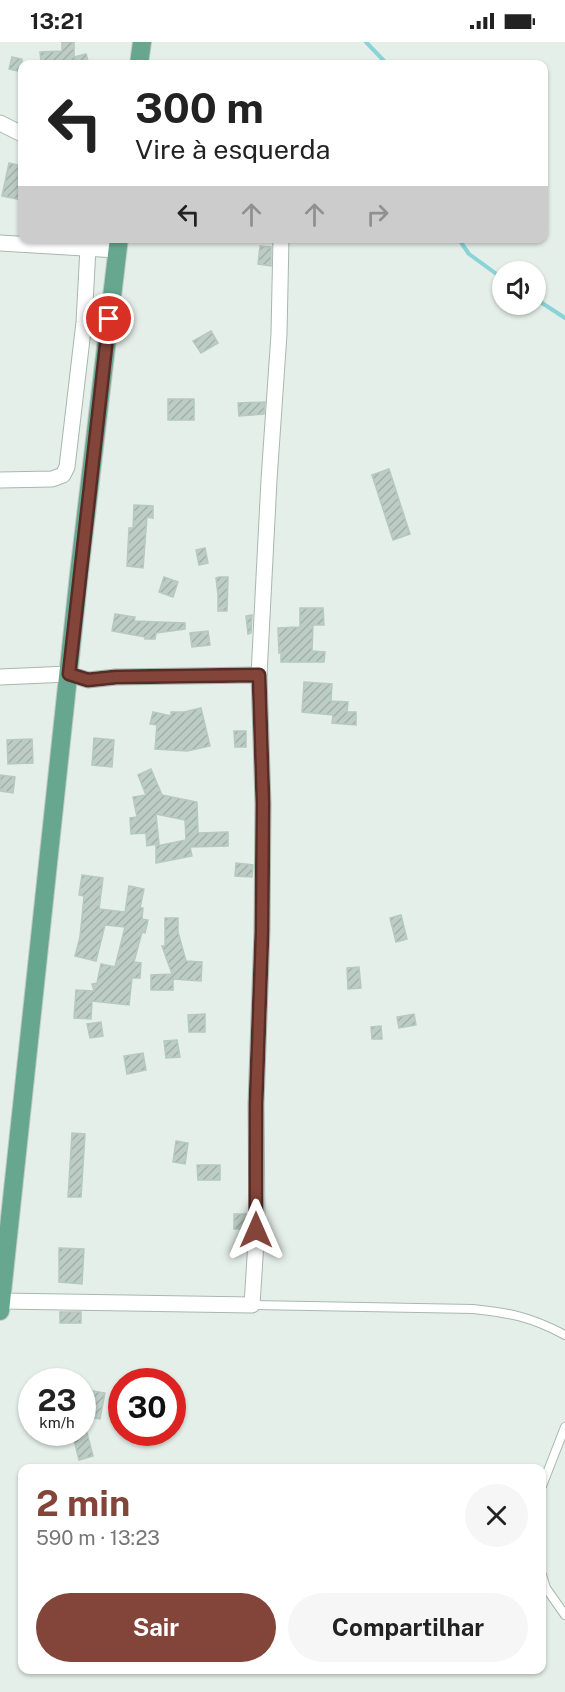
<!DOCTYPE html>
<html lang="pt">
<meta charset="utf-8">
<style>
body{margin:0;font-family:"Public Sans",sans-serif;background:#f6f6f6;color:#222;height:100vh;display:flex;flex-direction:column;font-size:22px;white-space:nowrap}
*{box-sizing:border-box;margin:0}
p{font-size:20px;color:#767676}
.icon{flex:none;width:33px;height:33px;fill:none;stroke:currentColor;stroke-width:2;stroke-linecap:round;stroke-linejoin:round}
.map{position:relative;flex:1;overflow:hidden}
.side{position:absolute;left:18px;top:1422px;width:528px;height:210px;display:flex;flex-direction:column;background:#fff;border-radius:12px;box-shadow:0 2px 4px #0004}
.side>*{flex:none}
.hud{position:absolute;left:18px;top:18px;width:530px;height:183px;border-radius:12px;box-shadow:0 2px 4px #0004;background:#fff;color:#222;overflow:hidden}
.controls{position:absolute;left:492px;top:219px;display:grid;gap:12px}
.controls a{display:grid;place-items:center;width:54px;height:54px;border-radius:50%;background:#fff;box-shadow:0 2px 4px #0004;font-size:30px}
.speed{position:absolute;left:18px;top:1326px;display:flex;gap:12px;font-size:30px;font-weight:700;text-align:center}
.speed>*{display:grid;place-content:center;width:78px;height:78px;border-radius:50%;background:#fff;box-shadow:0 2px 4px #0004;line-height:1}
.speed small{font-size:15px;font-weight:400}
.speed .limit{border:9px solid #d22;background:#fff;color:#111}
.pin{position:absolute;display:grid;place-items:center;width:51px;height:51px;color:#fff;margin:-26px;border:3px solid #fff;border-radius:50%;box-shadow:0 2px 6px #0007}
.me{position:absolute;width:66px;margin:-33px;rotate:0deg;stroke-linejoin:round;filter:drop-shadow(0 0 4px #0008)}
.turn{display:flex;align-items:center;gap:21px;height:126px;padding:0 18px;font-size:27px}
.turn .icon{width:78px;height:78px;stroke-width:2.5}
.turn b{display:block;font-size:42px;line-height:51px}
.lanes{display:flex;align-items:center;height:57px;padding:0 18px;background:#0003;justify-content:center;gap:30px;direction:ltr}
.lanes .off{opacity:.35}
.round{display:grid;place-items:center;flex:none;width:63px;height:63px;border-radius:32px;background:#f6f6f6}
.head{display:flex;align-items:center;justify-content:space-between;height:102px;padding:0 18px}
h1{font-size:36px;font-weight:700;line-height:45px;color:#83443a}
.action{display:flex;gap:12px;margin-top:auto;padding:12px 18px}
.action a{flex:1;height:69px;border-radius:36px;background:#83443a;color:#fff;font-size:24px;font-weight:700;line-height:69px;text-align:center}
.action a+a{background:#f6f6f6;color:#222}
.status{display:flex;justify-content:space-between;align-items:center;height:42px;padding:0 30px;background:#fff;direction:ltr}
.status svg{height:16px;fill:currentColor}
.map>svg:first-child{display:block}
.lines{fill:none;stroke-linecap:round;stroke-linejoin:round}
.stream{stroke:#8ad3d6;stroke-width:4}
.building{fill:url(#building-hatch);stroke:#b6c9bf;stroke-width:1.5}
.service-casing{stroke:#a7b8b0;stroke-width:10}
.minor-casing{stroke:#a7b8b0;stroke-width:17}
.primary-casing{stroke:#c1cac7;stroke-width:20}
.service{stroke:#fff;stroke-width:8}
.minor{stroke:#fff;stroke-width:15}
.primary{stroke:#67a78f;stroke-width:18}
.route-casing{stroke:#552c26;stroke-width:15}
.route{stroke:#83443a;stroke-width:10}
</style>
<div class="status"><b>13:21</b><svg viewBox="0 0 49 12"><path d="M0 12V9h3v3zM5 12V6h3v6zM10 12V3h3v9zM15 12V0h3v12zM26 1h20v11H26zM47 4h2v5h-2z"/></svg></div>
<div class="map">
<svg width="565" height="1650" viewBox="0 0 565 1650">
<defs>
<pattern id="building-hatch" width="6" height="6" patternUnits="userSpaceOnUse" patternTransform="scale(1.5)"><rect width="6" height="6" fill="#bccdc5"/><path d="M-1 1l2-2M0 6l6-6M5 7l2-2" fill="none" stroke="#a1b1aa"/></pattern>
</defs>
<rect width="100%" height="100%" fill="#e5efe9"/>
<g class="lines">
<g class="stream">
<polyline points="366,0 387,22"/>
<polyline points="458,196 469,212 502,236"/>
<polyline points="536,257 565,276"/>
</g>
</g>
<g class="building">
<polygon points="62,0 74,0 74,15 86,12 89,22 58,22 58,20 41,19 40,10 62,9"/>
<polygon points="12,15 22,17 22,30 9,27"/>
<polygon points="9,121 22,124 22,158 2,154"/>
<polygon points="260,204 271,205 271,224 258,222"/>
<polygon points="211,289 218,301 201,311 193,299"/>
<rect x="168" y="357" width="26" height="21"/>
<polygon points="265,360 264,372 239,374 238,361"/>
<polygon points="389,427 410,492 393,498 372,433"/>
<polygon points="134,463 153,464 153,476 147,475 143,526 127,524 129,486 133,486"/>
<polygon points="205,506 208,521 199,523 196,508"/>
<polygon points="164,535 178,540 173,555 159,550"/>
<polygon points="219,535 228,535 227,569 218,569 218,553 216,536"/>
<polygon points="300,566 323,566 324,583 313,583 312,609 325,610 324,620 281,620 281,610 279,611 278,586 300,585"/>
<polygon points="115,572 135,575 134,579 185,581 185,587 156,591 155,597 145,597 145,595 112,589"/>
<polygon points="252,573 251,591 248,592 246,574"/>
<polygon points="208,589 210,603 192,605 190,591"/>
<polygon points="304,640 332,642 331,659 348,660 347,670 356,670 356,683 332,681 333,673 302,670"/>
<polygon points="201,666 210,704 187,709 155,707 157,683 150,682 153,670 171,674 171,670 184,670"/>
<polygon points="234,689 246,689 246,705 235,705"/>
<polygon points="94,696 114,698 112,725 92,723"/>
<polygon points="32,697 33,721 8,722 7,698"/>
<polygon points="151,727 162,753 197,760 198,791 228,790 228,804 190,805 192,814 156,821 156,804 186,798 185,778 156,772 159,802 147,804 146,791 131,792 130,776 137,775 133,755 146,753 138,733"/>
<polygon points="0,733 15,735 13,751 0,749"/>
<polygon points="236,821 253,823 252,835 235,834"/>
<polygon points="82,833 103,836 99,867 125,870 129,844 144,847 140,866 143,866 142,877 148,878 145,891 142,890 134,920 141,921 140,936 132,936 129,963 92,959 91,977 74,976 76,948 94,949 92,942 97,941 101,922 115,925 125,885 105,883 96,919 75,914 80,895 84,854 79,853"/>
<polygon points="401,873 407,897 396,900 390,876"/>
<polygon points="165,876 178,876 178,890 186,919 202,920 201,939 173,937 173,935 173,948 151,948 151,933 172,932 162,904 165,904"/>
<polygon points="359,925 361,946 348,947 347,926"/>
<polygon points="205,972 205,990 189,990 188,973"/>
<polygon points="414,972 416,983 399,986 397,975"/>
<polygon points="101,980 103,994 90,996 87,982"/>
<polygon points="381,984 382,997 372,997 371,985"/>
<polygon points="177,998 180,1015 166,1016 164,999"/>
<polygon points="143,1011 146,1028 127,1032 124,1014"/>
<polygon points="72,1091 85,1092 81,1155 68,1155"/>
<polygon points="176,1099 188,1101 185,1122 173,1120"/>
<polygon points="197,1123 220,1123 220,1138 198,1138"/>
<rect x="234" y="1172" width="13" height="15"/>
<polygon points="59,1206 84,1207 82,1242 59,1240"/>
<rect x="60" y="1270" width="21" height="11"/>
<polygon points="82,1347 105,1351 100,1377 82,1374"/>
<polygon points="87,1391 93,1414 79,1418 73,1394"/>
</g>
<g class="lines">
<defs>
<g id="service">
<path d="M 252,1263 L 473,1267 C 511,1271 531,1275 565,1293"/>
<polyline points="542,1444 565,1385"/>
<polyline points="542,1533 546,1546 565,1573"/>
</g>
<g id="minor">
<polyline points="0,81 22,92"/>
<polyline points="0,201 117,208"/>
<polyline points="0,438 52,437 63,433 67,425 84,280 88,206"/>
<polyline points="0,635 69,632 88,638 116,635 259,633"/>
<polyline points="1,1259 252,1263 257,1184 256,1062 262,889 263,761 259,633 269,438 279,292 281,196"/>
</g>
<g id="primary">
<polyline points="139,22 142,0"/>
<polyline points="0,1269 79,532 119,196"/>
</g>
</defs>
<use href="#service" class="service-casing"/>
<use href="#minor" class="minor-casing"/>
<use href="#primary" class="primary-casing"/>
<use href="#service" class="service"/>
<use href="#minor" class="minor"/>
<use href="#primary" class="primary"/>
</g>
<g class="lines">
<defs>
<polyline id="route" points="109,277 69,632 88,638 116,635 259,633 263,761 262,889 256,1062 256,1188"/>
</defs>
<use href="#route" class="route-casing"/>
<use href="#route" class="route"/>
</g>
</svg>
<div class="controls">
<a><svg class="icon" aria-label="sound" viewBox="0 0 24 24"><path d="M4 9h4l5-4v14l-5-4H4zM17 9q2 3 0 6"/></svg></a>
</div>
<div class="speed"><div>23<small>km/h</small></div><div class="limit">30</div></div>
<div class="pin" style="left:109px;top:277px;background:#d93025"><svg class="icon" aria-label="arrive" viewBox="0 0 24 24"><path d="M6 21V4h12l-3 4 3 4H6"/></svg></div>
<svg class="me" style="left:256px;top:1188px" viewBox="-20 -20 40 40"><path d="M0-17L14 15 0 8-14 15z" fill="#83443a" stroke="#fff" stroke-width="4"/></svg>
<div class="hud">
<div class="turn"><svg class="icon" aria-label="left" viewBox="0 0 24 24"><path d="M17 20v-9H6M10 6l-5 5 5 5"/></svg><div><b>300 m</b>Vire à esquerda</div></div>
<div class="lanes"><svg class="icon" aria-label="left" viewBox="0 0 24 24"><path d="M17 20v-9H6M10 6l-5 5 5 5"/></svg><svg class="icon off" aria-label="ahead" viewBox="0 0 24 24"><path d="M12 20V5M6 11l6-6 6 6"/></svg><svg class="icon off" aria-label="ahead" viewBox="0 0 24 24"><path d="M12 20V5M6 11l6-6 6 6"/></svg><svg class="icon off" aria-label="right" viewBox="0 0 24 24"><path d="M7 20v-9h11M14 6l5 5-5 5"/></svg></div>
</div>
<section class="side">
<div class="head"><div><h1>2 min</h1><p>590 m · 13:23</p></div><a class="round"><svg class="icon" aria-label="close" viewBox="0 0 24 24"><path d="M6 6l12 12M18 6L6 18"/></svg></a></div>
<div class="action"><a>Sair</a><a>Compartilhar</a></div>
</section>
</div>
